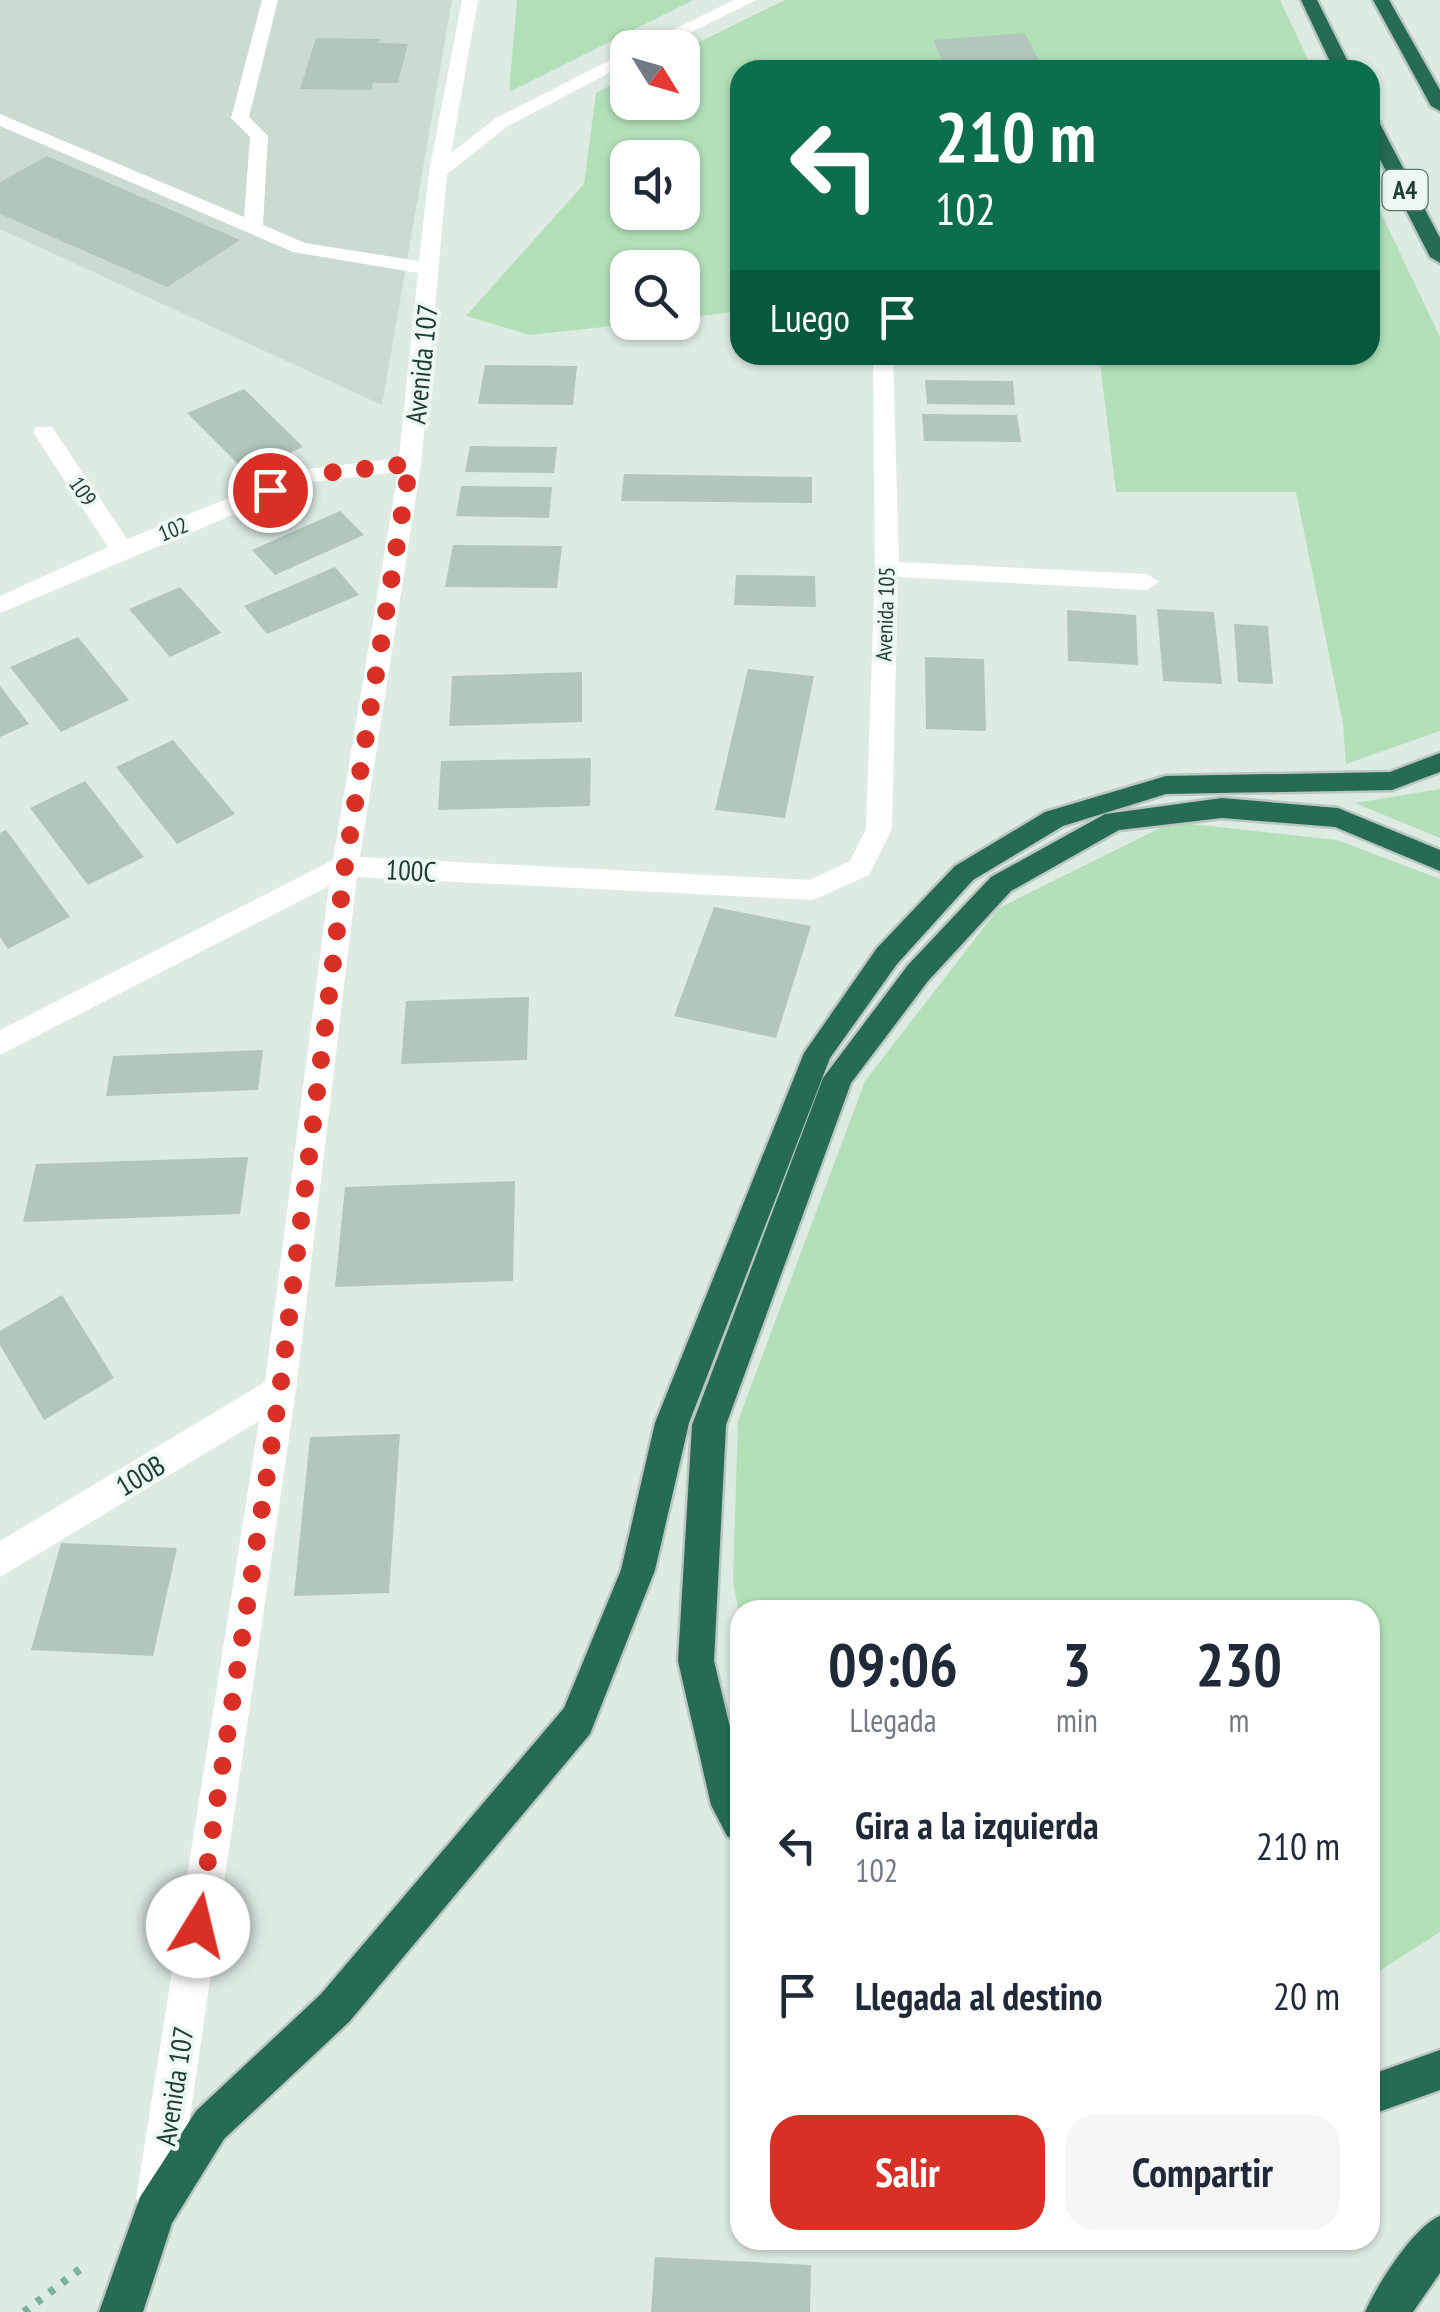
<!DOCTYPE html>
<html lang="es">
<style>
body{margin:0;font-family:"PT Sans Narrow",sans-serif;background:#f6f6f7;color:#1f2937;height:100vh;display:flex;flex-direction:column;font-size:38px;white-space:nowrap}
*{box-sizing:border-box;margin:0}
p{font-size:32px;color:#747a83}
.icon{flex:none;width:55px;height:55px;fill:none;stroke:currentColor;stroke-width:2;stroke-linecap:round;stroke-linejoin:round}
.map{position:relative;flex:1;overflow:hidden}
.details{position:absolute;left:730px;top:1600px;width:650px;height:650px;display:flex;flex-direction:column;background:#fff;border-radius:30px;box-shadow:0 2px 8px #0004}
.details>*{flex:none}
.banner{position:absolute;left:730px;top:60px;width:650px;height:305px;border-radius:30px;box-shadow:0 2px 8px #0004;background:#0b6e4f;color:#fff;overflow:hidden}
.needle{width:65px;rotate:127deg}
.tools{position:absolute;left:610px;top:30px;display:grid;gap:20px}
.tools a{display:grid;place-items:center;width:90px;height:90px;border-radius:20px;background:#fff;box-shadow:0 2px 8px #0004;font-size:50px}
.pin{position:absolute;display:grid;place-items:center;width:85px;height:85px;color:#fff;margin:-42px;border:5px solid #fff;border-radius:50%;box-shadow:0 2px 10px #0007}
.me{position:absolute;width:110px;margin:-55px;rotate:9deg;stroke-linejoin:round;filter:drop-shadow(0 0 8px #0008)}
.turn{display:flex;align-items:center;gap:35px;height:210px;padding:0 40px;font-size:45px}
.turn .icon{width:130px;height:130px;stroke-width:2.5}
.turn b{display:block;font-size:70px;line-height:85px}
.then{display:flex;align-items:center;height:95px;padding:0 40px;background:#0003;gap:20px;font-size:38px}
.eta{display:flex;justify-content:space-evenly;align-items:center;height:170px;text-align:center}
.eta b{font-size:60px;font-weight:700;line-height:70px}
.action{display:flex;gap:20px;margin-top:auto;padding:20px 40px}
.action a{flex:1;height:115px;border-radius:30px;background:#d93025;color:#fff;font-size:40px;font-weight:700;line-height:115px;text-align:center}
.action a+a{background:#f6f6f7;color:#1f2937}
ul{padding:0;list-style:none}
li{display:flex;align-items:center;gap:30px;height:150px;padding:0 40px}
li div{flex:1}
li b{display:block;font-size:38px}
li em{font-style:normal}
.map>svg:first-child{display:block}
.built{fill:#cbdbd2}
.green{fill:#b3e0b9;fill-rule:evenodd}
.building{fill:#b2c6bc}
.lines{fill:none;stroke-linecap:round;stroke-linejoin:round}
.highway-casing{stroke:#bbc5c1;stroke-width:5}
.path{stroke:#7ab39a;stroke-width:8;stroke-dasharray:6 10;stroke-linecap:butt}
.minor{fill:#fff;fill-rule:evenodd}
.highway{fill:#266c54;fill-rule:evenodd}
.route{stroke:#d93025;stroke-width:18;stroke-dasharray:0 32.4}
.labels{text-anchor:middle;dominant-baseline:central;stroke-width:8;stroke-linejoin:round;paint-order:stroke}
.far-street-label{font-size:22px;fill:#1d3d30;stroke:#eef8f2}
.shield{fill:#eef8f2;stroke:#5c756a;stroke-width:2.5}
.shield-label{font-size:25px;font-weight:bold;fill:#1d3d30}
.street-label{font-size:28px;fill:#1d3d30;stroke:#eef8f2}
</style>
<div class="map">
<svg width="1440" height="2312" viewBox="0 0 1440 2312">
<rect width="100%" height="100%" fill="#ddebe3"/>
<polygon class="built" points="0,0 452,0 382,405 0,229"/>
<g class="green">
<polygon points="517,0 693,0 509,92"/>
<path d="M 785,0 L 1280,0 L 1313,70 L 740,70 L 740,311 L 683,318 L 682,268 L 628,268 L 628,322 L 640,323 L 530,335 L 466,316 L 584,184 L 596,93 L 627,77 L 628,102 L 682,102 L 683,50 ZM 628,158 L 682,158 L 682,212 L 628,212 Z"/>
<polygon points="1370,190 1440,337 1440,731 1346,764 1343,724 1296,492 1116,492 1099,355 1370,355"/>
<polygon points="1440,789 1440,838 1355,803"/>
<polygon points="1172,822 1337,840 1440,879 1440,1932 1370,1977 1370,1610 740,1610 740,1620 733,1580 738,1421 865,1081 999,908"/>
</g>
<g class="building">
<polygon points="1025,33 1041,65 946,70 933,40"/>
<polygon points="316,38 380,39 379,43 408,44 398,83 373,83 371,90 300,89"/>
<polygon points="47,156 240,240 167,287 0,214 0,182"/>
<polygon points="485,365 577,366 573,405 478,404"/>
<polygon points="925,380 1013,381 1015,405 927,404"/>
<polygon points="244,389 303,447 246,472 187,413"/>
<polygon points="922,414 1017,415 1021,442 924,441"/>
<polygon points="470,446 557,447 554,473 465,472"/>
<polygon points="624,474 812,477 812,503 621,501"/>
<polygon points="461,486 552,487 549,518 456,516"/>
<polygon points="340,511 364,535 275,575 252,550"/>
<polygon points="453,545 562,546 557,588 445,587"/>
<polygon points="335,567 359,595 267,634 244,606"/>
<polygon points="736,575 815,576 816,607 734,605"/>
<polygon points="180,587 221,633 170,657 129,609"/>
<polygon points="1157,609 1214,612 1222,684 1163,681"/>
<polygon points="1067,610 1136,615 1138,665 1068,661"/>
<polygon points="1234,624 1268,626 1273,684 1238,682"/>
<polygon points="78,637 129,700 61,732 10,667"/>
<polygon points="925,657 984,659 986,731 926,729"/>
<polygon points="748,669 814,676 785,818 715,810"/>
<polygon points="582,672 582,722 449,726 452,676"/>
<polygon points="0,686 29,724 0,737"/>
<polygon points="173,740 235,814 177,844 116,767"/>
<polygon points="591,758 590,806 438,810 441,761"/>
<polygon points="85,781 144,857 88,885 30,808"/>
<polygon points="6,830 70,917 8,949 0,937 0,833"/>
<polygon points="714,907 811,926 776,1038 674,1016"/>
<polygon points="529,997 527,1060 401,1064 406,1001"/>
<polygon points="263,1050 258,1090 106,1096 113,1056"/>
<polygon points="248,1157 240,1214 23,1222 36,1164"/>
<polygon points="515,1181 513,1281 335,1287 345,1187"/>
<polygon points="62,1295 114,1378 44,1420 0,1345 0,1331"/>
<polygon points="400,1434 389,1593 294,1596 310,1437"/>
<polygon points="61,1543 177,1548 153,1656 31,1650"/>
<polygon points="655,2257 811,2265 810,2312 651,2312"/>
</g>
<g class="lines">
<defs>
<g id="highway">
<polygon points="1301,0 1317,0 1352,70 1334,70"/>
<polygon points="1373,0 1389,0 1440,90 1440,111 1431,106"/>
<polygon points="1370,116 1379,122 1440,238 1440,263 1430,257 1370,140"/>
<polygon points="1440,753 1440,772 1392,790 1166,794 1063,826 973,880 897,964 830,1058 689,1423 655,1570 590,1734 349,2022 224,2139 172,2223 143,2312 99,2312 140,2197 196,2111 321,1994 564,1708 621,1570 655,1423 804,1053 877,948 955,866 1045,812 1166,776 1390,772"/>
<polygon points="1222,798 1338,808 1440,850 1440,871 1335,827 1222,818 1119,830 1011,891 928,981 851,1083 726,1425 714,1661 740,1769 740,1842 727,1836 711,1805 678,1661 692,1425 823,1078 908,965 991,877 1105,814"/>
<polygon points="1440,2050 1440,2090 1370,2115 1370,2075"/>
<path d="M 1440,2216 L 1440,2273 L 1413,2312 L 1365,2312 C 1377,2285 1413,2227 1440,2216 Z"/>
</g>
</defs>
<use href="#highway" class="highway-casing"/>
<polyline class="path" points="24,2312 83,2267"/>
<g class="minor">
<polygon points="262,0 278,0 249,117 268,136 263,225 305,243 419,261 429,172 462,0 478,0 451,153 496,118 628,51 628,63 508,126 447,174 421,464 360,857 810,880 850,861 866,829 875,569 873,355 893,355 899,562 1147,574 1159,582 1147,590 898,577 892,829 869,875 813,900 357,877 296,1390 178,2199 172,2214 157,2220 142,2214 136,2199 259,1421 0,1577 0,1541 265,1382 329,886 0,1055 0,1030 333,860 398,472 311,482 0,613 0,596 108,547 33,432 36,427 52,427 127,539 299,470 399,458 418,273 293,252 0,126 0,114 244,217 250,137 231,118"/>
<polygon points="734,0 756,0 659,48 636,48"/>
</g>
<use href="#highway" class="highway"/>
</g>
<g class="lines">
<polyline class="route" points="198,1926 280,1390 345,866 410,464 307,475 270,490"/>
</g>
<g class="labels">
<g class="far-street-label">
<text transform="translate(83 491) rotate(56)">109</text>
<text transform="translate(173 529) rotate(-22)">102</text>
<text transform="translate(885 614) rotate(-88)">Avenida 105</text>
</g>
<rect class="shield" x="1382.5" y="170" width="45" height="40" rx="8"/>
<g class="shield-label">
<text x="1405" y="190">A4</text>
</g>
<g class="street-label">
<text transform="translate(421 364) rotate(-84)">Avenida 107</text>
<text transform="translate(411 870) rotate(3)">100C</text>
<text transform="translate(140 1475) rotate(-31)">100B</text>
<text transform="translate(174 2086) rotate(-81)">Avenida 107</text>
</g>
</g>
</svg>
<div class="tools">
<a><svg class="needle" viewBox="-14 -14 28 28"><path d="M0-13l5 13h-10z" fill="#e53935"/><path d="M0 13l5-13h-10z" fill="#747a83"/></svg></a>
<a><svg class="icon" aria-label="sound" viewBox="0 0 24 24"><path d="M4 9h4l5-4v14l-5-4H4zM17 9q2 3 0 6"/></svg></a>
<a><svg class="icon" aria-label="search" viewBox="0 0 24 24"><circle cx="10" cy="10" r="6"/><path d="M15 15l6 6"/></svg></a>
</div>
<div class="pin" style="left:270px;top:490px;background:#d93025"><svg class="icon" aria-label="arrive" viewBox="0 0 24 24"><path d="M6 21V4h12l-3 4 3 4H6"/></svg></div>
<svg class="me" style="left:198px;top:1926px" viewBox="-20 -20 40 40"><circle r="19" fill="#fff"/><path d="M0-13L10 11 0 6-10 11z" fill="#d93025"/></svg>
<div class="banner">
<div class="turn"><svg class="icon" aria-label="left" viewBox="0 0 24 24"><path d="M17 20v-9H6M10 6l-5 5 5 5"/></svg><div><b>210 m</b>102</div></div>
<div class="then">Luego<svg class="icon" aria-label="arrive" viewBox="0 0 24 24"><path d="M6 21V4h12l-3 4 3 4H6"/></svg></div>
</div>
<section class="details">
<div class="eta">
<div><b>09:06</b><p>Llegada</p></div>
<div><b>3</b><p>min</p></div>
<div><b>230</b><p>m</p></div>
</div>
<ul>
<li><svg class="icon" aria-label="left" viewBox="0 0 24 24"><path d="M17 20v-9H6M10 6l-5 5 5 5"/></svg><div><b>Gira a la izquierda</b><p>102</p></div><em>210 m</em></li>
<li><svg class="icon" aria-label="arrive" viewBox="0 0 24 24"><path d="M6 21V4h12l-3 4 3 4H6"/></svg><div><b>Llegada al destino</b></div><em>20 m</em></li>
</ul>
<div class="action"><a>Salir</a><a>Compartir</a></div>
</section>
</div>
